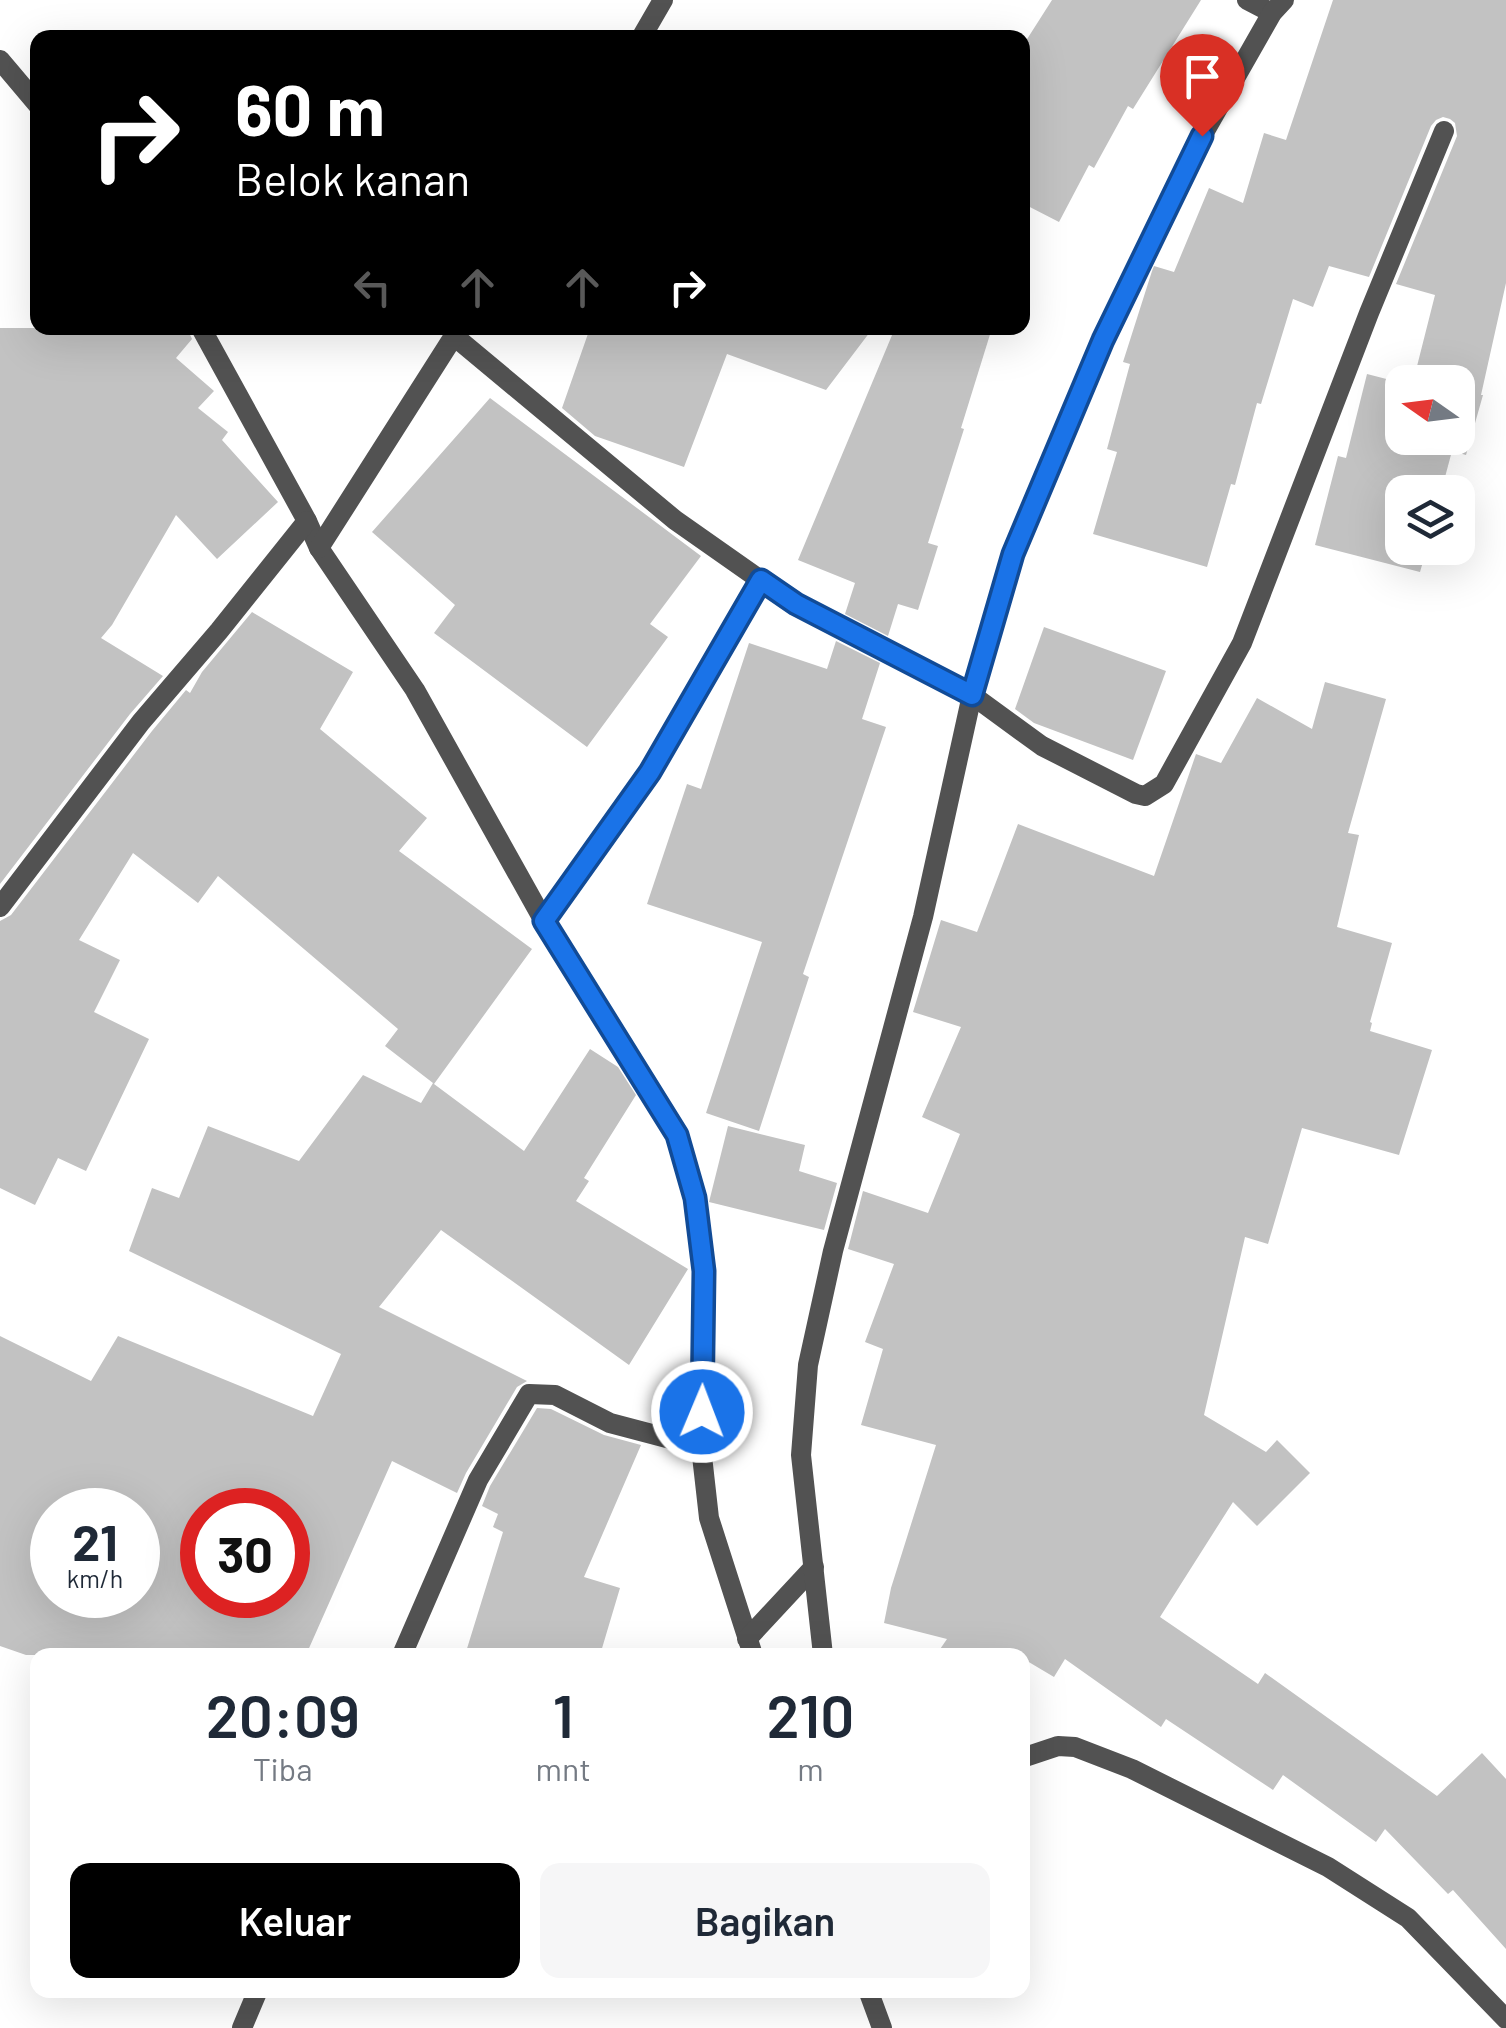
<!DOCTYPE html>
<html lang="id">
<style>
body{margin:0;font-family:Barlow,sans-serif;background:#f6f6f7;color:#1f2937;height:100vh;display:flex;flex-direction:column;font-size:38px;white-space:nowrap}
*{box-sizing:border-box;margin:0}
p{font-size:32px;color:#747a83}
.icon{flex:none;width:55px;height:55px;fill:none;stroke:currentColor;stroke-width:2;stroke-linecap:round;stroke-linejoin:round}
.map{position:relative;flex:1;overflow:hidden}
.panel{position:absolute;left:30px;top:1648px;width:1000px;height:350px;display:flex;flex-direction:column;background:#fff;border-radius:20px;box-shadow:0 10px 40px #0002}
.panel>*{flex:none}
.hud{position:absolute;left:30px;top:30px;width:1000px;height:305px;border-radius:20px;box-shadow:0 10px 40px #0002;background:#000;color:#fff;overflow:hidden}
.needle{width:65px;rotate:284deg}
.buttons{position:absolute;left:1385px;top:365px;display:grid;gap:20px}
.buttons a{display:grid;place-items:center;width:90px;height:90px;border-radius:20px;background:#fff;box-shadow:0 10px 40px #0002;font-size:50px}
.speed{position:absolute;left:30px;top:1488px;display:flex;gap:20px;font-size:50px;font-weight:700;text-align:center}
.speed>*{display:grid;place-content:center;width:130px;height:130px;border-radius:50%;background:#fff;box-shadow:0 10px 40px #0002;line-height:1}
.speed small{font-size:25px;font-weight:400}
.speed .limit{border:15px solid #d22;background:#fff;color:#111}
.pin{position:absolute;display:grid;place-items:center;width:85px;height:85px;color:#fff;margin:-102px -42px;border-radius:50% 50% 50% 0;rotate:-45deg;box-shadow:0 0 10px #0007}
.pin .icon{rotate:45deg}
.me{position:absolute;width:110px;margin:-55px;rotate:1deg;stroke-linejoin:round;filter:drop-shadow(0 0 8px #0008)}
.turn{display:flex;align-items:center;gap:35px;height:210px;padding:0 40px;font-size:45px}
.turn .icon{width:130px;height:130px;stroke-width:2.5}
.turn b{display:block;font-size:70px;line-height:85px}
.lanes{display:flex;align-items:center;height:95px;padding:0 40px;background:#0003;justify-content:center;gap:50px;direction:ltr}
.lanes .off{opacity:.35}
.eta{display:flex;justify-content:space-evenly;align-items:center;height:170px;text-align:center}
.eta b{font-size:60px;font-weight:600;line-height:70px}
.primary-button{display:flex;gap:20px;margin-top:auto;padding:20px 40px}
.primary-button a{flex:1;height:115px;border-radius:20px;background:#000;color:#fff;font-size:40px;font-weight:600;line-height:115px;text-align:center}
.primary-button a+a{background:#f6f6f7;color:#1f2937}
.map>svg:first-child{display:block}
.building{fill:#c2c2c2;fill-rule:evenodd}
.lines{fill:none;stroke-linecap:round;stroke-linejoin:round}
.minor{stroke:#525252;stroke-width:20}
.route-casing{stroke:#114b97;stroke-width:25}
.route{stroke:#1a73e8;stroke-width:18}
</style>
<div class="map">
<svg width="1506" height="2028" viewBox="0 0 1506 2028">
<rect width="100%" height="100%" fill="#fff"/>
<g class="building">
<polygon points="1052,0 1201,0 1133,109 1128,106 1094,168 1089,165 1059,222 1022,203 1022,47"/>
<polygon points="1333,0 1506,0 1506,283 1481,395 1483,395 1466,455 1452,451 1441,492 1402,492 1402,548 1427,548 1420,572 1315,545 1338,456 1346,458 1367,374 1402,383 1402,438 1458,438 1458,382 1413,382 1435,295 1396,284 1457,136 1455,123 1450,119 1443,117 1436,120 1431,126 1369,277 1329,266 1313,307 1293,299 1261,404 1257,403 1235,485 1231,484 1207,567 1093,534 1117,452 1107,449 1130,364 1123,362 1152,271 1154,266 1174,272 1209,188 1243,203 1264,133 1286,140"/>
<polygon points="0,328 187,328 192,339 176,358 214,391 198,408 228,432 222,440 278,502 217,559 176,515 112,625 101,638 163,676 130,714 0,884"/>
<polygon points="590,328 873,328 826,390 727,354 684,467 595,436 562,408"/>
<polygon points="895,328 992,328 961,428 964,429 928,543 938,546 918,610 898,604 888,636 845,614 855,583 798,560"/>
<polygon points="490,398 701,556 650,624 668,637 587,747 434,633 455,605 372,532"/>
<path d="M 252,612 L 353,672 L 320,729 L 427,818 L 399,851 L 532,949 L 434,1084 L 524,1151 L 590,1049 L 618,1067 L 636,1095 L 584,1178 L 589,1181 L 576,1201 L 688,1269 L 629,1365 L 441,1230 L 379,1307 L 527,1381 L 517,1387 L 466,1473 L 457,1493 L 392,1461 L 306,1655 L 26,1655 L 0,1646 L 0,1336 L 91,1381 L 118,1336 L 313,1416 L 341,1354 L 129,1251 L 152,1188 L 179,1198 L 208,1126 L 299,1161 L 363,1075 L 421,1103 L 433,1083 L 385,1046 L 398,1029 L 218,876 L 198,903 L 133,853 L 79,940 L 120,960 L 94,1012 L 149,1039 L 86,1171 L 58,1158 L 35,1205 L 0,1188 L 0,921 L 11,915 L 152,731 L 186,690 L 190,693 L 202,672 ZM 52,1510 L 138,1510 L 138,1595 L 52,1595 ZM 202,1510 L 288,1510 L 288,1595 L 202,1595 Z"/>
<polygon points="1044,627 1166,671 1133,760 1034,723 1015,709"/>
<polygon points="836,641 880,663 862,719 886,727 803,974 809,977 759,1131 706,1113 762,942 647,904 687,784 701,789 749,643 827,669"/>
<polygon points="1325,682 1386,699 1348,833 1359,835 1337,927 1392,943 1370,1022 1372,1023 1370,1031 1432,1050 1399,1155 1302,1128 1268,1244 1245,1237 1204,1415 1266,1452 1277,1440 1310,1473 1257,1526 1233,1502 1160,1617 1258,1684 1265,1673 1437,1796 1482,1753 1506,1779 1506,1949 1453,1890 1448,1894 1385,1829 1376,1842 1283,1775 1273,1790 1166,1719 1161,1727 1065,1659 1054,1677 1022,1658 1022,1655 936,1655 947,1639 884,1623 891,1588 936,1445 861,1425 883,1349 865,1342 894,1264 848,1249 863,1191 928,1213 960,1134 922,1117 961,1027 913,1012 941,920 977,932 1018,824 1154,876 1196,754 1221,763 1257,698 1312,729"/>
<polygon points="728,1126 805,1145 799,1171 837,1183 824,1230 709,1202"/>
<polygon points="537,1408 551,1409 604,1435 641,1445 584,1577 620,1588 600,1655 465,1655 503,1532 493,1527 498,1514 482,1506 490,1486"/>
</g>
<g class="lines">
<g class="minor">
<polyline points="1247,0 1272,13"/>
<polyline points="641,38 663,0"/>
<polyline points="0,60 38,105"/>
<polyline points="201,328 307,521 319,548 415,690 544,921 677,1135 695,1198 704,1271 701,1447 709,1518 753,1655"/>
<polyline points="454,336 675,520 796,605 972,695 1042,746 1136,794 1145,796 1164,784 1242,643 1369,313 1444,131"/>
<polyline points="319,548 459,328"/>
<polyline points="0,907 141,722 219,631 307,521"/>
<polyline points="544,921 650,772 761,580"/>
<polyline points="747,1639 814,1567"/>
<polyline points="402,1655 478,1480 529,1394 555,1395 610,1423 701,1447"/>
<polyline points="823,1655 801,1455 808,1365 833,1251 923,917 972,695 1013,554 1103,340 1202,136 1272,13 1284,0"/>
<polyline points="1022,1758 1058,1746 1075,1747 1132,1769 1328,1867 1408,1918 1506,2019"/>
<polyline points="868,1990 882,2028"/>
<polyline points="242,2028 258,1990"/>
</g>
</g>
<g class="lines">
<defs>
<polyline id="route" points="702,1412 704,1271 695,1198 677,1135 544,921 650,772 761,580 796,604 972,695 1013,554 1103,340 1202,136"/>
</defs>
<use href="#route" class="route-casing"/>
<use href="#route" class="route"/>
</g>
</svg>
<div class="buttons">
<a><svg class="needle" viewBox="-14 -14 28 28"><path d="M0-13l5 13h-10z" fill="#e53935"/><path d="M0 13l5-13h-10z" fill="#747a83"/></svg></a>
<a><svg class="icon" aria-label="layers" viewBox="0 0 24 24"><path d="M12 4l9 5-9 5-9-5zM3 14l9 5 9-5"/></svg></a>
</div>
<div class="speed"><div>21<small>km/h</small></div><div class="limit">30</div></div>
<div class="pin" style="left:1202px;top:136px;background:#d93025"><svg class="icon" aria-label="arrive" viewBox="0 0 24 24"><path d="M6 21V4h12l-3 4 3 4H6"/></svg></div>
<svg class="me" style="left:702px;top:1412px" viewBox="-20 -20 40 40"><circle r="17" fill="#1a73e8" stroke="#fff" stroke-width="3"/><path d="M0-11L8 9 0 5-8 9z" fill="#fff"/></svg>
<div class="hud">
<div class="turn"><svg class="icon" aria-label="right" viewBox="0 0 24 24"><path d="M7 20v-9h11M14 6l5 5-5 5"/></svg><div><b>60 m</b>Belok kanan</div></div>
<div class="lanes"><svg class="icon off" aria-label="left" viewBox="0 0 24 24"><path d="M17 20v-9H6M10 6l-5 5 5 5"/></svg><svg class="icon off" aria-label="ahead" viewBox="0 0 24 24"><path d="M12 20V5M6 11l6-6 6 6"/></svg><svg class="icon off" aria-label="ahead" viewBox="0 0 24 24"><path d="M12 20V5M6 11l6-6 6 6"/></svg><svg class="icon" aria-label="right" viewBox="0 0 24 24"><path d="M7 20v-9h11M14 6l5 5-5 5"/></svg></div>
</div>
<section class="panel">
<div class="eta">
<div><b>20:09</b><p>Tiba</p></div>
<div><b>1</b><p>mnt</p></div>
<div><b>210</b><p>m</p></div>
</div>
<div class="primary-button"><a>Keluar</a><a>Bagikan</a></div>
</section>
</div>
